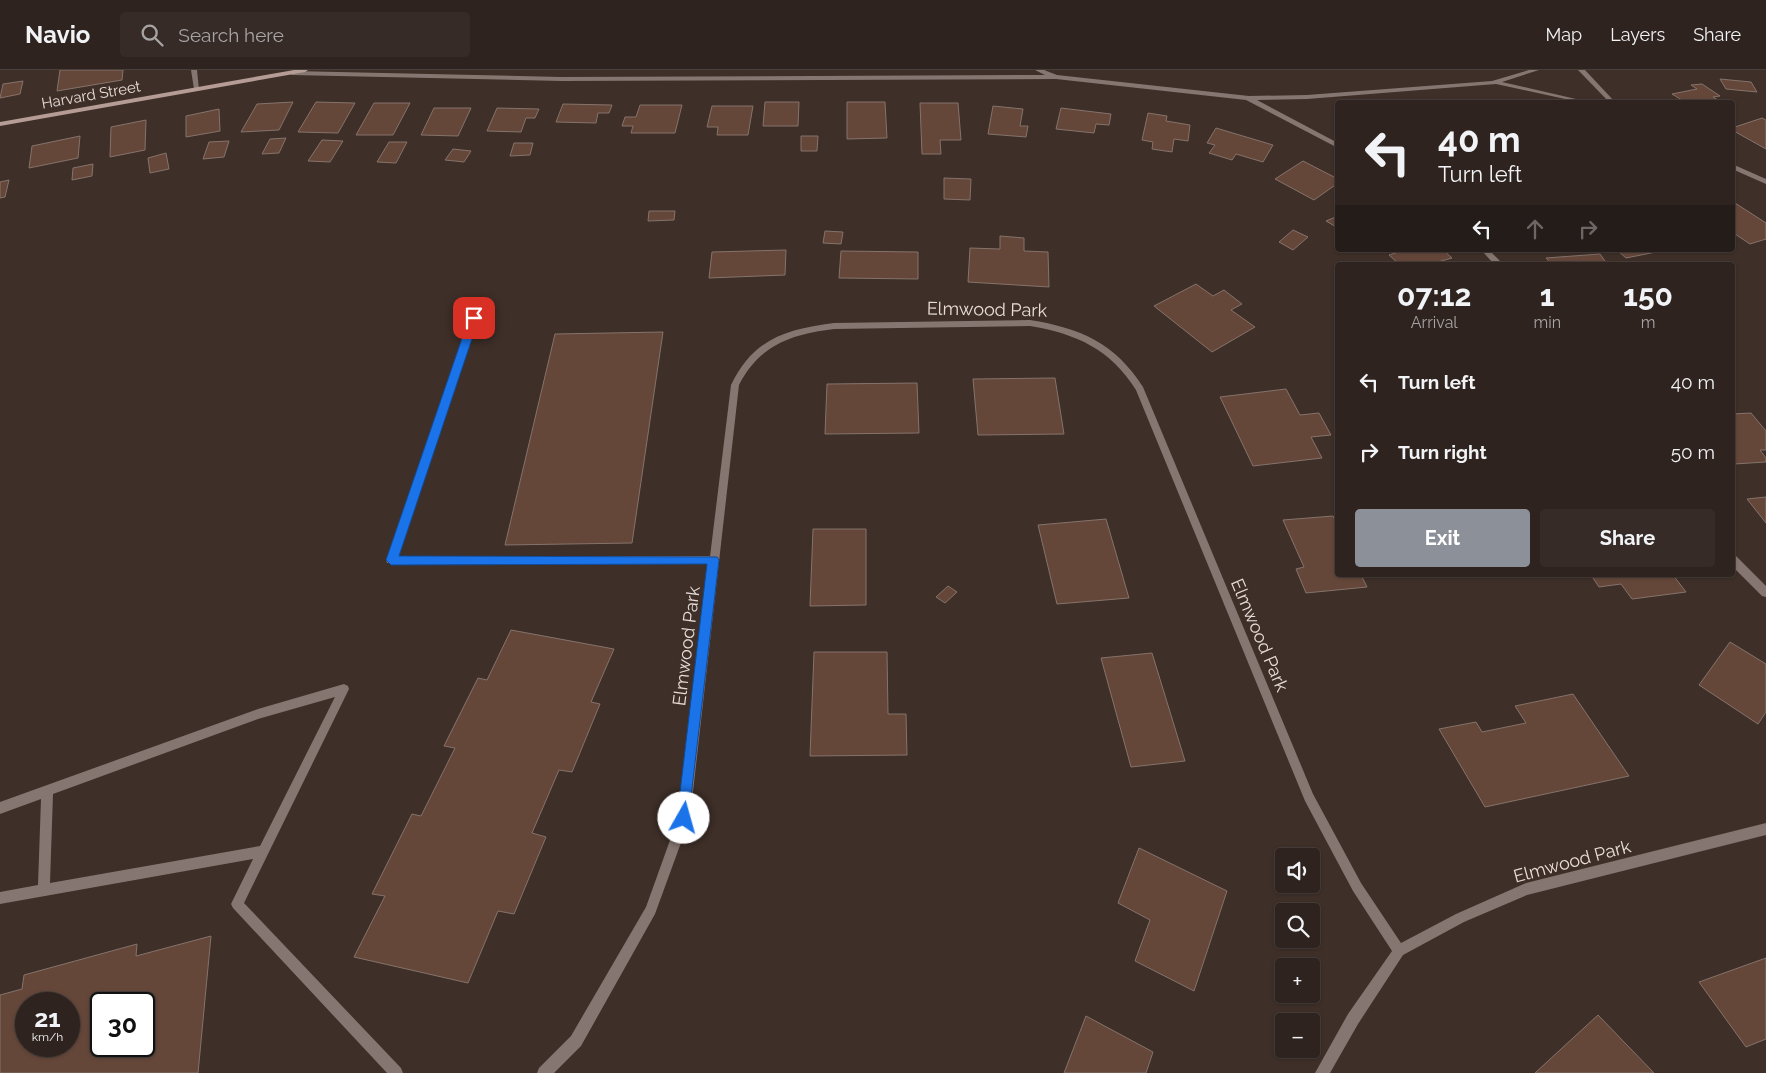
<!DOCTYPE html>
<meta charset="utf-8">
<style>
body{margin:0;font-family:Raleway,sans-serif;background:#362b27;color:#f1f3f6;height:100vh;display:flex;flex-direction:column;font-size:19px;white-space:nowrap}
*{box-sizing:border-box;margin:0}
p{font-size:16px;color:#a7a4a4}
.icon{flex:none;width:28px;height:28px;fill:none;stroke:currentColor;stroke-width:2;stroke-linecap:round;stroke-linejoin:round}
.map{position:relative;flex:1;overflow:hidden}
.side{position:absolute;left:1335px;top:192px;width:400px;height:315px;display:flex;flex-direction:column;background:#2e231e;border-radius:5px;box-shadow:0 1px 4px #0004,0 0 0 1px #49403c}
.side>*{flex:none}
.hud{position:absolute;left:1335px;top:30px;width:400px;height:152px;border-radius:5px;box-shadow:0 1px 4px #0004,0 0 0 1px #49403c;background:#2e231e;color:#f1f3f6;overflow:hidden}
.controls{position:absolute;left:1275px;top:778px;display:grid;gap:10px}
.controls a{display:grid;place-items:center;width:45px;height:45px;border-radius:5px;background:#2e231e;box-shadow:0 1px 4px #0004,0 0 0 1px #49403c;font-size:25px}
.speed{position:absolute;left:15px;top:922px;display:flex;gap:10px;font-size:25px;font-weight:700;text-align:center}
.speed>*{display:grid;place-content:center;width:65px;height:65px;border-radius:50%;background:#2e231e;box-shadow:0 1px 4px #0004,0 0 0 1px #49403c;line-height:1}
.speed small{font-size:12px;font-weight:400}
.speed .limit{border:2px solid #111;border-radius:8px;background:#fff;color:#111}
.pin{position:absolute;display:grid;place-items:center;width:42px;height:42px;color:#fff;margin:-21px;border-radius:10px;box-shadow:0 2px 8px #0006}
.me{position:absolute;width:55px;margin:-28px;rotate:7deg;stroke-linejoin:round;filter:drop-shadow(0 0 4px #0008)}
.turn{display:flex;align-items:center;gap:18px;height:105px;padding:0 20px;font-size:22px}
.turn .icon{width:65px;height:65px;stroke-width:2.5}
.turn b{display:block;font-size:35px;line-height:42px}
.lanes{display:flex;align-items:center;height:48px;padding:0 20px;background:#0003;justify-content:center;gap:25px;direction:ltr}
.lanes .off{opacity:.35}
.eta{display:flex;justify-content:space-evenly;align-items:center;height:85px;text-align:center}
.eta b{font-size:30px;font-weight:700;line-height:35px}
.cta{display:flex;gap:10px;margin-top:auto;padding:10px 20px}
.cta a{flex:1;height:58px;border-radius:5px;background:#8c9099;color:#fff;font-size:20px;font-weight:700;line-height:58px;text-align:center}
.cta a+a{background:#362b27;color:#f1f3f6}
ul{padding:0;list-style:none}
li{display:flex;align-items:center;gap:15px;height:70px;padding:0 20px}
li div{flex:1}
li b{display:block;font-size:19px}
li em{font-style:normal}
header{display:flex;align-items:center;gap:30px;box-sizing:border-box;height:70px;padding:0 25px;background:#2e231e;border-bottom:1px solid #49403c}
header strong{font-size:24px}
nav{display:flex;gap:28px;margin-inline-start:auto;font-size:18px}
.search{width:350px;height:45px;background:#362b27;display:flex;align-items:center;gap:12px;box-sizing:border-box;padding:0 18px;border-radius:5px;color:#a7a4a4;font-size:19px}
.map>svg:first-child{display:block}
.building{fill:#65473a;stroke:#85736b;fill-rule:evenodd}
.lines{fill:none;stroke-linecap:round;stroke-linejoin:round}
.lane{fill:#867671;fill-rule:evenodd}
.street{fill:#867671;fill-rule:evenodd}
.secondary{fill:#b59c94;fill-rule:evenodd}
.route{fill:#1a73e8;stroke:#114b97}
.labels{text-anchor:middle;dominant-baseline:central;stroke-width:5;stroke-linejoin:round;paint-order:stroke}
.far-street-label{font-size:15px;fill:#e7ddd9;stroke:#3e2f28}
.street-label{font-size:18px;fill:#e7ddd9;stroke:#3e2f28}
</style>
<header>
<strong>Navio</strong>
<div class="search"><svg class="icon" aria-label="search" viewBox="0 0 24 24"><circle cx="10" cy="10" r="6"/><path d="M15 15l6 6"/></svg>Search here</div>
<nav><a>Map</a><a>Layers</a><a>Share</a></nav>
</header>
<div class="map">
<svg width="1766" height="1003" viewBox="0 0 1766 1003">
<rect width="100%" height="100%" fill="#3e2f28"/>
<g class="building">
<polygon points="60,0 123,0 122,10 57,21"/>
<polygon points="1720,9 1751,12 1757,22 1726,19"/>
<polygon points="23,11 20,24 0,28 3,14"/>
<polygon points="1702,14 1720,26 1713,27 1721,32 1685,32 1672,24 1697,19 1691,15"/>
<polygon points="293,32 279,60 241,62 257,34"/>
<polygon points="316,32 355,33 338,63 298,62"/>
<polygon points="765,32 799,32 798,56 763,56"/>
<polygon points="847,32 885,32 887,68 847,69"/>
<polygon points="374,33 410,33 393,65 356,65"/>
<polygon points="920,33 958,33 961,70 940,70 941,84 922,84"/>
<polygon points="563,34 612,35 609,43 598,43 596,53 556,52"/>
<polygon points="640,35 682,35 675,63 631,63 633,56 622,56 625,47 636,47"/>
<polygon points="712,36 753,36 748,65 717,65 718,57 707,57"/>
<polygon points="993,36 1023,39 1020,56 1028,56 1026,67 988,64"/>
<polygon points="434,38 471,38 458,66 421,65"/>
<polygon points="497,38 539,39 535,48 526,48 521,62 487,61"/>
<polygon points="1061,38 1111,44 1109,55 1096,54 1094,63 1056,59"/>
<polygon points="219,39 220,61 186,67 186,46"/>
<polygon points="1148,43 1167,46 1166,51 1190,55 1188,71 1174,69 1172,82 1152,79 1153,72 1142,70"/>
<polygon points="1762,48 1766,50 1766,79 1732,60 1732,58"/>
<polygon points="146,50 145,80 110,87 111,57"/>
<polygon points="1216,58 1273,75 1263,92 1236,84 1232,90 1209,83 1215,75 1207,73"/>
<polygon points="80,66 78,88 29,98 32,76"/>
<polygon points="801,66 818,66 817,81 801,81"/>
<polygon points="286,68 279,83 262,84 270,69"/>
<polygon points="322,70 343,71 330,92 308,91"/>
<polygon points="229,71 224,87 203,89 209,72"/>
<polygon points="389,72 407,72 396,93 377,92"/>
<polygon points="514,73 533,73 530,85 510,86"/>
<polygon points="453,79 471,81 464,92 445,90"/>
<polygon points="166,83 169,99 150,103 148,88"/>
<polygon points="1303,91 1338,109 1338,113 1314,130 1275,109"/>
<polygon points="93,94 92,106 72,110 73,98"/>
<polygon points="944,108 971,109 970,130 944,129"/>
<polygon points="9,110 5,127 0,128 0,112"/>
<polygon points="1735,133 1766,153 1766,169 1750,174 1732,162 1732,134"/>
<polygon points="649,141 675,141 674,150 648,151"/>
<polygon points="1338,146 1338,158 1326,151"/>
<polygon points="1293,160 1308,167 1293,180 1279,172"/>
<polygon points="825,161 843,162 841,174 823,173"/>
<polygon points="1000,166 1024,168 1024,181 1048,182 1049,217 968,212 970,178 1000,179"/>
<polygon points="786,180 785,205 709,208 712,182"/>
<polygon points="1405,180 1443,180 1452,188 1434,193 1437,195 1400,195 1389,185"/>
<polygon points="1617,180 1659,180 1661,181 1626,188"/>
<polygon points="841,181 918,182 918,209 839,208"/>
<polygon points="1600,184 1607,194 1627,192 1629,195 1552,195 1546,188"/>
<polygon points="1196,214 1213,226 1224,220 1242,234 1231,240 1255,257 1212,282 1154,236"/>
<polygon points="663,262 632,473 505,475 555,264"/>
<polygon points="1055,308 1064,364 978,365 973,309"/>
<polygon points="917,313 919,363 825,364 827,314"/>
<polygon points="1286,319 1300,345 1319,343 1331,365 1311,367 1322,388 1253,396 1220,327"/>
<polygon points="1751,343 1766,361 1766,380 1760,380 1766,388 1766,392 1734,394 1732,392 1732,344"/>
<polygon points="1766,427 1766,453 1747,429"/>
<polygon points="1333,446 1338,456 1338,505 1361,505 1367,517 1306,523 1296,499 1304,497 1283,450"/>
<polygon points="1106,449 1129,528 1057,534 1038,455"/>
<polygon points="813,459 866,459 866,535 810,536"/>
<polygon points="1591,505 1673,505 1686,522 1632,529 1621,514 1599,517"/>
<polygon points="948,516 957,522 945,533 936,527"/>
<polygon points="511,560 614,579 591,632 600,634 572,702 559,700 532,763 546,767 514,844 498,841 468,913 354,887 385,826 372,824 412,744 421,746 455,678 444,676 478,608 487,610"/>
<polygon points="1730,572 1766,594 1766,642 1758,654 1699,615"/>
<polygon points="814,582 887,582 888,644 906,644 907,685 810,686"/>
<polygon points="1152,583 1185,691 1131,697 1101,588"/>
<polygon points="1573,624 1629,706 1485,737 1439,659 1476,652 1482,662 1526,653 1515,636"/>
<polygon points="1139,778 1227,821 1194,921 1135,891 1150,850 1118,833"/>
<path d="M 211,866 L 198,1003 L 0,1003 L 0,925 L 22,919 L 24,905 L 137,874 L 136,886 ZM 26,934 L 69,934 L 69,976 L 26,976 ZM 101,934 L 144,934 L 144,976 L 101,976 Z"/>
<polygon points="1766,888 1766,969 1746,977 1699,912"/>
<polygon points="1598,945 1654,1003 1535,1003"/>
<polygon points="1086,946 1153,982 1146,1003 1064,1003"/>
</g>
<g class="lines">
<g class="lane">
<polygon points="474,245 478,248 397,486 713,486 717,487 718,490 717,493 387,493 386,490 470,248"/>
<path d="M 344,614 L 348,616 L 349,619 L 244,833 L 401,998 L 403,1003 L 387,1003 L 233,838 L 231,834 L 253,789 L 0,834 L 0,822 L 38,815 L 41,729 L 0,744 L 0,732 L 258,639 ZM 335,627 L 260,776 L 50,813 L 53,724 L 258,649 Z"/>
</g>
<g class="street">
<polygon points="191,0 197,0 199,20 194,19"/>
<polygon points="1035,0 1044,0 1057,5 1249,26 1307,25 1492,11 1529,0 1539,0 1502,12 1589,32 1579,32 1496,14 1307,29 1257,30 1338,73 1338,78 1246,30 1056,9 561,11 292,5 289,3 292,1 561,7 1045,5"/>
<polygon points="1578,0 1585,0 1615,32 1609,32"/>
<polygon points="1732,94 1766,109 1766,114 1732,99"/>
<polygon points="1481,180 1489,180 1504,195 1495,195"/>
<path d="M 1030,250 C 1080,258 1115,273 1143,317 L 1313,724 L 1361,813 L 1401,873 L 1456,844 L 1526,813 L 1766,753 L 1766,765 L 1527,825 L 1464,852 L 1403,885 L 1358,954 L 1330,1003 L 1315,1003 L 1348,944 L 1392,881 L 1353,821 L 1305,731 L 1136,320 C 1110,279 1077,264 1030,256 L 834,259 C 792,264 759,275 739,315 L 690,748 L 655,844 L 581,976 L 554,1003 L 537,1003 L 539,998 L 571,966 L 646,837 L 678,748 L 731,315 C 753,269 786,259 834,253 Z"/>
<polygon points="1732,485 1736,486 1766,516 1766,527 1762,526 1732,496"/>
</g>
<polygon class="secondary" points="294,0 308,0 305,2 0,56 0,52"/>
</g>
<polygon class="route" points="474,245 479,248 399,486 717,487 719,490 688,752 684,754 679,752 677,748 707,494 391,495 386,490 469,248"/>
<g class="labels">
<g class="far-street-label">
<text transform="translate(91 25) rotate(-10)">Harvard Street</text>
</g>
<g class="street-label">
<text transform="translate(987 239) rotate(1)">Elmwood Park</text>
<text transform="translate(1260 565) rotate(67)">Elmwood Park</text>
<text transform="translate(686 576) rotate(-83)">Elmwood Park</text>
<text transform="translate(1572 791) rotate(-15)">Elmwood Park</text>
</g>
</g>
</svg>
<div class="controls">
<a><svg class="icon" aria-label="sound" viewBox="0 0 24 24"><path d="M4 9h4l5-4v14l-5-4H4zM17 9q2 3 0 6"/></svg></a>
<a><svg class="icon" aria-label="search" viewBox="0 0 24 24"><circle cx="10" cy="10" r="6"/><path d="M15 15l6 6"/></svg></a>
<a>+</a>
<a>−</a>
</div>
<div class="speed"><div>21<small>km/h</small></div><div class="limit">30</div></div>
<div class="pin" style="left:474px;top:248px;background:#d93025"><svg class="icon" aria-label="arrive" viewBox="0 0 24 24"><path d="M6 21V4h12l-3 4 3 4H6"/></svg></div>
<svg class="me" style="left:684px;top:748px" viewBox="-20 -20 40 40"><circle r="19" fill="#fff"/><path d="M0-13L10 11 0 6-10 11z" fill="#1a73e8"/></svg>
<div class="hud">
<div class="turn"><svg class="icon" aria-label="left" viewBox="0 0 24 24"><path d="M17 20v-9H6M10 6l-5 5 5 5"/></svg><div><b>40 m</b>Turn left</div></div>
<div class="lanes"><svg class="icon" aria-label="left" viewBox="0 0 24 24"><path d="M17 20v-9H6M10 6l-5 5 5 5"/></svg><svg class="icon off" aria-label="ahead" viewBox="0 0 24 24"><path d="M12 20V5M6 11l6-6 6 6"/></svg><svg class="icon off" aria-label="right" viewBox="0 0 24 24"><path d="M7 20v-9h11M14 6l5 5-5 5"/></svg></div>
</div>
<section class="side">
<div class="eta">
<div><b>07:12</b><p>Arrival</p></div>
<div><b>1</b><p>min</p></div>
<div><b>150</b><p>m</p></div>
</div>
<ul>
<li><svg class="icon" aria-label="left" viewBox="0 0 24 24"><path d="M17 20v-9H6M10 6l-5 5 5 5"/></svg><div><b>Turn left</b></div><em>40 m</em></li>
<li><svg class="icon" aria-label="right" viewBox="0 0 24 24"><path d="M7 20v-9h11M14 6l5 5-5 5"/></svg><div><b>Turn right</b></div><em>50 m</em></li>
</ul>
<div class="cta"><a>Exit</a><a>Share</a></div>
</section>
</div>
